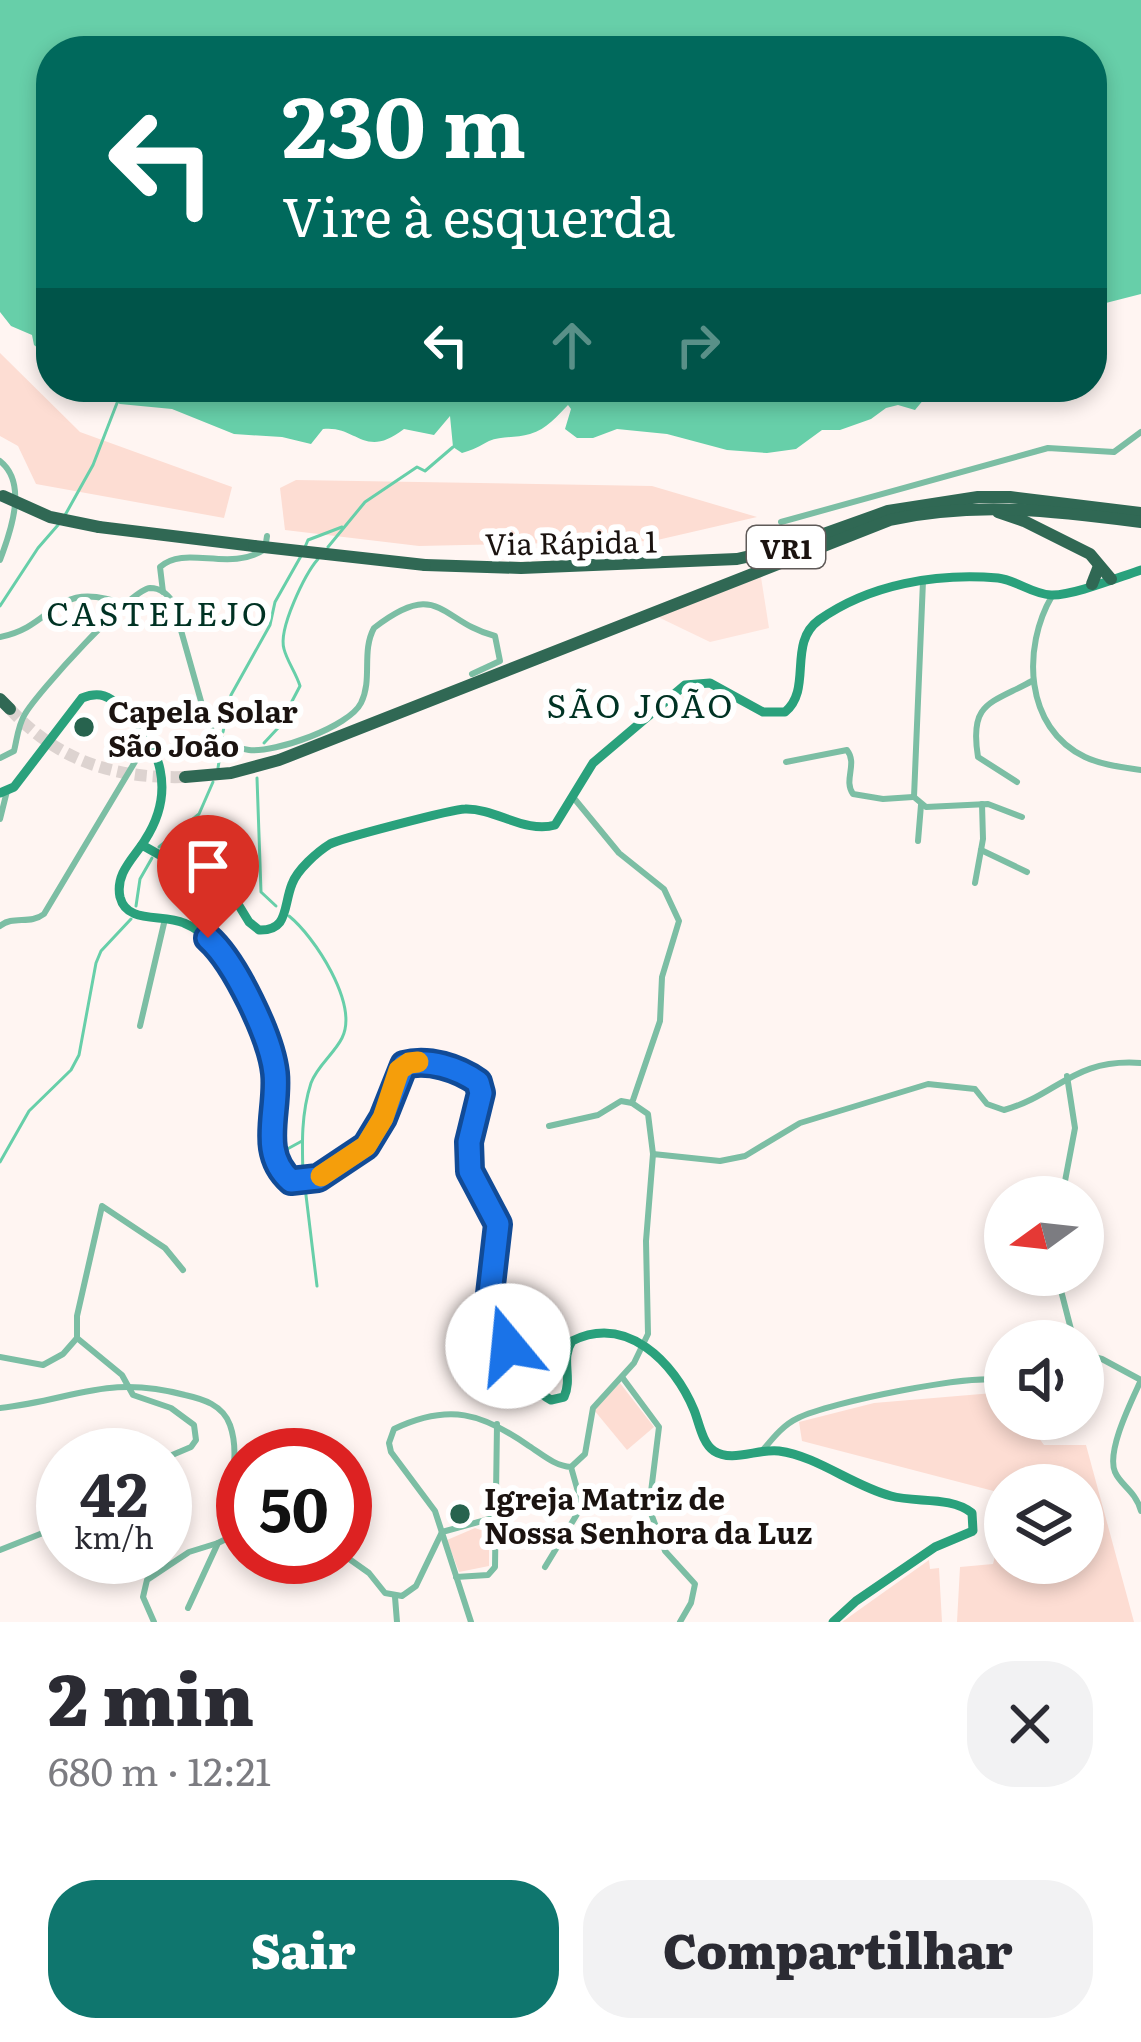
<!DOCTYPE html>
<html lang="pt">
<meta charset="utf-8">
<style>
body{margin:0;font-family:Literata,serif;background:#f2f2f3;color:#2b2b33;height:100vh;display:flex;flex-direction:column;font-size:45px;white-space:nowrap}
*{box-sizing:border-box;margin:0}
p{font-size:39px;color:#7c7c81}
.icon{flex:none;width:66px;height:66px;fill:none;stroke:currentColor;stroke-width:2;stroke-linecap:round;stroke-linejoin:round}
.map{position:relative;height:1622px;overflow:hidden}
.drawer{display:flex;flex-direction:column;background:#fff;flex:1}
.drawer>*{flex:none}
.banner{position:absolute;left:36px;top:36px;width:1071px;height:366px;border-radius:48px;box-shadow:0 6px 18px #0003;background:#00695c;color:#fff;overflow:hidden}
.needle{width:78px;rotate:255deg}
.tools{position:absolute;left:984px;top:1176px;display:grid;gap:24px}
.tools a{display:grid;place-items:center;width:120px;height:120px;border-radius:50%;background:#fff;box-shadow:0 6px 18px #0003;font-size:60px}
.speed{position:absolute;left:36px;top:1428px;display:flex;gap:24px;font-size:60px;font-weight:700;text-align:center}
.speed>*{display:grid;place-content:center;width:156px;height:156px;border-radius:50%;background:#fff;box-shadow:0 6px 18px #0003;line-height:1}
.speed small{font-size:30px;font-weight:400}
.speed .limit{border:18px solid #d22;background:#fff;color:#111}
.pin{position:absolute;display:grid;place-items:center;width:102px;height:102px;color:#fff;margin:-123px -51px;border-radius:50% 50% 50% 0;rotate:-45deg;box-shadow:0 0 12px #0007}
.pin .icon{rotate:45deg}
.me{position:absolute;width:132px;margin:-66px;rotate:343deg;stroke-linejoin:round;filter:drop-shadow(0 0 9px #0008)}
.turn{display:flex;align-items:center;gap:42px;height:252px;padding:0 48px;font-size:54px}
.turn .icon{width:156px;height:156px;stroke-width:2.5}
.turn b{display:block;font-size:84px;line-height:102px}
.lanes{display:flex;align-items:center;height:114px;padding:0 48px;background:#0003;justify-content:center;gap:60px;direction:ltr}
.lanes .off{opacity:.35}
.round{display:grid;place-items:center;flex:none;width:126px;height:126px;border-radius:48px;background:#f2f2f3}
.overview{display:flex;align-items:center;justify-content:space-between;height:204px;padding:0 48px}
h1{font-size:72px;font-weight:800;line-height:90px}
.action{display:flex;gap:24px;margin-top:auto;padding:24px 48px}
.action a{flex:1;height:138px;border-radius:48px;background:#0f766e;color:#fff;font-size:48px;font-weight:800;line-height:138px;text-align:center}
.action a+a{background:#f2f2f3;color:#2b2b33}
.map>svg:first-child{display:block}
.built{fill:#fee4dc}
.green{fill:#fdddd3}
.water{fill:#67cfa9}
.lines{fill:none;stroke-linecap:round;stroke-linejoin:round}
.stream{stroke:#67cfa9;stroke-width:3}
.highway-tunnel{stroke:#ddd3d0;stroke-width:12;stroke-dasharray:12 6;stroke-linecap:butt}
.street{stroke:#7cbea4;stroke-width:6}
.secondary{stroke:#2aa17c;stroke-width:9}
.highway{stroke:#306854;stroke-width:12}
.highway-bridge{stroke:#306854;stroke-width:12}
.route-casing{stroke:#114b97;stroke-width:30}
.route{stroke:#1a73e8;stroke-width:21}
.slow{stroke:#f59e0b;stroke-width:21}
.poi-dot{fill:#27634e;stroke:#fff;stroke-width:4.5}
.labels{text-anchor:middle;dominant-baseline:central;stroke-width:12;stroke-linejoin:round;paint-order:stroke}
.shield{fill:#fff;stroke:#5f5a58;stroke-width:3}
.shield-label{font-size:27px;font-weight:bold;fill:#1b1310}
.street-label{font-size:30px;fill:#1b1310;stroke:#fff}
.poi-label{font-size:30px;font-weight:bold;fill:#1b1310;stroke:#fff;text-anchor:start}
.neighbourhood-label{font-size:33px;letter-spacing:3px;fill:#003223;stroke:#fff}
</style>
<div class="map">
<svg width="1141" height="1622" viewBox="0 0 1141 1622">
<rect width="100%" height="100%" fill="#fff5f2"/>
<polygon class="built" points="761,577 769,628 710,642 658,617"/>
<g class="green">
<polygon points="0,353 80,432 232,487 224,518 36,484 18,446 0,436"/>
<polygon points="296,480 652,486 757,517 653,541 419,546 285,530 280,488"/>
<polygon points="620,1383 654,1427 627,1450 594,1410"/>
<polygon points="1005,1392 1005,1419 1025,1419 1044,1445 1086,1445 1134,1622 957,1622 960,1567 993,1564 1002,1530 1005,1563 1083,1563 1083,1485 1005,1485 1005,1494 802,1441 799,1422 874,1403"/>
<polygon points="475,1528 489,1533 489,1566 459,1572 447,1540"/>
<polygon points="929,1560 930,1569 939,1568 942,1622 842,1622"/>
</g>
<g class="water">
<polygon points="0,0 1141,0 1141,294 1098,305 1092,312 1092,51 51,51 51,358 34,345 32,335 11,326 0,312"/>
<path d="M 84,387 L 934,387 L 915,410 L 898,405 L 886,408 L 871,419 L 840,430 L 822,430 L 796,449 L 767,453 L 727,450 L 667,434 L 617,429 L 593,438 L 577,438 L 565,429 L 571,409 L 568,405 C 557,416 547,429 530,434 C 517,438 501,436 489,441 C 480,446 473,450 462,453 L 453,447 L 450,416 L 434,435 L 404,429 C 364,460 357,425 323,429 L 311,444 L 282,437 L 234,434 L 172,409 L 120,404 Z"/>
</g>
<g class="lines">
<g class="stream">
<polyline points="64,517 93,465 117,403"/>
<polyline points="305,547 308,540 342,527"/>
<polyline points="328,547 365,502 417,467 425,471 453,447"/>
<polyline points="0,606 38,548 58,525"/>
<polyline points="223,732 231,695 270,625 275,602 301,556"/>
<path d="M 264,743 L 278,728 L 300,686 C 296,673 287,661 284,649 C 278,629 305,574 318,559"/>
<polyline points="218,768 222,743"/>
<polyline points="257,778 261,892 276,906"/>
<polyline points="159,847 199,814 213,782"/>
<polyline points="136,906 140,879 152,858"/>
<path d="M 289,916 C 314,936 359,1004 342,1038 C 334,1054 317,1066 311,1083 C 301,1114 302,1144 303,1176"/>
<polyline points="280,1153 302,1141"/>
<polyline points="0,1162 29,1111 71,1070 79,1055 96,963 101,951 131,919"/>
<polyline points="305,1187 317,1286"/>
</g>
<path class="highway-tunnel" d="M 10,709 C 58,761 115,779 185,777"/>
<g class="street">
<path d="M 0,461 C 28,483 11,531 0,560"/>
<polyline points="781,522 1048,448 1114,452 1141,432"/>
<polyline points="923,581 914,797 926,807 988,804 1022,817"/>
<path d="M 163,592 L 160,567 C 185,544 230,573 265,549 L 267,536"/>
<path d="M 1052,596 C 1022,647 1024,728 1085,757 C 1102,765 1122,767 1141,770"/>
<path d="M 0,637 C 57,626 52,577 127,605"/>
<path d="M 0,758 L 14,751 C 17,739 18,725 25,714 C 37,693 131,589 150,588 C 161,588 167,594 173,602 L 208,726 C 218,738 233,748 249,750 C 275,753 349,727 361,703 C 373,679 361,652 374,628 C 440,577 440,622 495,636 L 500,661 L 472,674"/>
<path d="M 786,762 L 847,750 C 858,764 843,780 853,794 L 883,799 L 913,797"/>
<path d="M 1017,782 L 978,757 C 969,702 990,704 1032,681"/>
<polyline points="573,797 619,853 664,889 679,921 662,977 660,1021 632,1103 648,1114 653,1154"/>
<polyline points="0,819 7,791"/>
<polyline points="918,841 921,805"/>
<polyline points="981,850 1027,872"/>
<polyline points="975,883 983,839 982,804"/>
<path d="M 0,926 C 13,915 30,925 44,914 L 148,740"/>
<polyline points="140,1026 165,919"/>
<polyline points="549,1126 598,1115 621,1101 632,1103"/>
<polyline points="1062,1197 1075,1128 1067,1076"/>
<polyline points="1057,1275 1074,1341"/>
<polyline points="1083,1354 1102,1359 1141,1380"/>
<polyline points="0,1357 43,1365 63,1354 77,1338"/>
<polyline points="622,1377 659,1427 649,1508 665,1551 695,1584 691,1603 680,1622"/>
<path d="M 1141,1380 C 1132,1400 1106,1451 1115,1472 C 1121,1486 1135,1490 1141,1511"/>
<path d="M 0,1408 C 74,1400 106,1374 185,1395 C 203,1399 223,1405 230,1425 C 242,1459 226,1493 227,1528 L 230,1537 L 243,1543"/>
<path d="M 763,1450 C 773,1438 783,1425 798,1418 C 827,1403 976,1372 1005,1381"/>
<polyline points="165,1458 191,1447 196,1440 194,1425 171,1408 133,1395 122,1375 77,1338 77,1316 102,1206 165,1248 183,1270"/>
<path d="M 571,1467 L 585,1454 L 593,1408 L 634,1363 L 648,1334 L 646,1241 L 653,1154 L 720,1161 L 745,1156 L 800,1123 L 928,1084 L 975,1089 L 987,1104 L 1004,1110 C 1058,1095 1073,1058 1141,1063"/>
<polyline points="0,1550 63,1525"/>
<polyline points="345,1556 369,1573 385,1593 402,1596 416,1586 442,1532 493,1518"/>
<polyline points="456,1577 488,1575 495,1567 497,1424"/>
<polyline points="395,1597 397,1622"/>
<polyline points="188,1608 218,1543 230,1537"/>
<polyline points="154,1622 143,1597 147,1580 189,1552 218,1543"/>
<path d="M 471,1622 L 435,1511 L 391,1452 L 389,1443 L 394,1429 C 449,1403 482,1413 529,1446 C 543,1455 555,1466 571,1467 L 582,1506 L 545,1567"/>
</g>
<g class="secondary">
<path d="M 0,793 L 14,787 L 82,698 C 100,691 109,696 122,708 C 162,745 176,792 145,840 C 134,858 115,873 120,897 C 127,925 163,913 184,923 C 208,933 223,951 234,974 C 248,1003 269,1035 274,1068 C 281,1107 256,1151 291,1181 C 329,1184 366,1151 383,1119 C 391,1101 393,1081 404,1065 C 427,1058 458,1068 478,1082 C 486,1105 469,1131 469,1155 C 469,1187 493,1197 497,1223 C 502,1247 488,1273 490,1298 C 493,1330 523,1385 551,1400 L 564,1397 C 573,1378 560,1359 572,1341 C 627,1314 674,1362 694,1410 C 699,1422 702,1443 714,1451 C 732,1463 759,1448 779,1451 C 817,1456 853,1486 891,1496 C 916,1503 951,1496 972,1513 L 973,1531 L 935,1547 L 856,1601 L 833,1622"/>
<path d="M 142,845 L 165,858 L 208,855 L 249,922 L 259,930 C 289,931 283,906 292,884 C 297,870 317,852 330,844 C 339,839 453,809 465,809 C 495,808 526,834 555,825 L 593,763 L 685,685 L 710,683 L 763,712 L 785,712 C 813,689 787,643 819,620 C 870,584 936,573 998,578 C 1016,580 1032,594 1051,595 C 1072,596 1119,577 1141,570"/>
</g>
<g class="highway">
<polyline points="998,512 1024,521 1090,554 1111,579"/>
<polyline points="99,527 254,546"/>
<polyline points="425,565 521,568 737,559 782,549 888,511 978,497 1010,497 1141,513"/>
<polyline points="1092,584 1099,566"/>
<polyline points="0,699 10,709"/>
<path d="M 185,777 L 231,773 L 279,760 L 890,520 C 975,501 1056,511 1141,522"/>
</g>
<g class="highway-bridge">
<polyline points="3,496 50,517 99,527"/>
<polyline points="254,546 425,565"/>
</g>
</g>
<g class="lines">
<defs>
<path id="route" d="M 208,938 C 235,962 271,1037 275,1073 C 279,1112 258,1152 291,1181 L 318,1178 L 366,1146 L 383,1118 L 404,1065 C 428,1058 458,1068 478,1082 L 481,1093 L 469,1142 L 470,1171 L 498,1224 L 490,1294 L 508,1346"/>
</defs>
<use href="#route" class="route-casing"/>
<use href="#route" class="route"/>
<polyline class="slow" points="321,1176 366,1146 383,1118 399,1070 409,1063 418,1062"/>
</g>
<g class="poi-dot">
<circle cx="84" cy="727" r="12"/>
<circle cx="460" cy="1514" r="12"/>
</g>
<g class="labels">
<rect class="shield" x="747" y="526" width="78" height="42" rx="9"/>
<g class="shield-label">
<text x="786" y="547">VR1</text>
</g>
<g class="street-label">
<text transform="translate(571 541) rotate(-1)">Via Rápida 1</text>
</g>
<g class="poi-label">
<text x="108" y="710">Capela Solar<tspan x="108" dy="34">São João</tspan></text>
<text x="484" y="1497">Igreja Matriz de<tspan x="484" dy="34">Nossa Senhora da Luz</tspan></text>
</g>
<g class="neighbourhood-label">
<text x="158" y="611">CASTELEJO</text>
<text x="641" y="703">SÃO JOÃO</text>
</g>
</g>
</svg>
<div class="tools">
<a><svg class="needle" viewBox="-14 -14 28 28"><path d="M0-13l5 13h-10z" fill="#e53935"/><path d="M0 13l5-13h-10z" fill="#7c7c81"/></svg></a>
<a><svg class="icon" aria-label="sound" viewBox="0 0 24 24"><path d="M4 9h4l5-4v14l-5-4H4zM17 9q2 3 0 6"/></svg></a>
<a><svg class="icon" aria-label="layers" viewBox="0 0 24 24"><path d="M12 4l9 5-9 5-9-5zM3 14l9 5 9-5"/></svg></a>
</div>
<div class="speed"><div>42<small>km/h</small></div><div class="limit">50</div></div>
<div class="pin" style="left:208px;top:938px;background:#d93025"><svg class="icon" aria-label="arrive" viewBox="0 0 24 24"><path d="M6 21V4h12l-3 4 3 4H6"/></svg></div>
<svg class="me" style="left:508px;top:1346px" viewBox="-20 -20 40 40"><circle r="19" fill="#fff"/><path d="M0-13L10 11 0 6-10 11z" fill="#1a73e8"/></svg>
<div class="banner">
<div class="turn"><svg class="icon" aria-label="left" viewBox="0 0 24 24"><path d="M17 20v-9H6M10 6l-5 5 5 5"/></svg><div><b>230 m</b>Vire à esquerda</div></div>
<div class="lanes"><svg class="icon" aria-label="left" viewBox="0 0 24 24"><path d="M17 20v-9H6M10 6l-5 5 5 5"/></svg><svg class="icon off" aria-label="ahead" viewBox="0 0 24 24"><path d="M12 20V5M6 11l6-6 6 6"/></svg><svg class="icon off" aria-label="right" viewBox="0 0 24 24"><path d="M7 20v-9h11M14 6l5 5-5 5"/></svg></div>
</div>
</div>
<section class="drawer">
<div class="overview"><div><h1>2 min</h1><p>680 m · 12:21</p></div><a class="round"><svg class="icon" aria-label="close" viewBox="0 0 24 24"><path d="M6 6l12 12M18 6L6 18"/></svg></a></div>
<div class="action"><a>Sair</a><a>Compartilhar</a></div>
</section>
